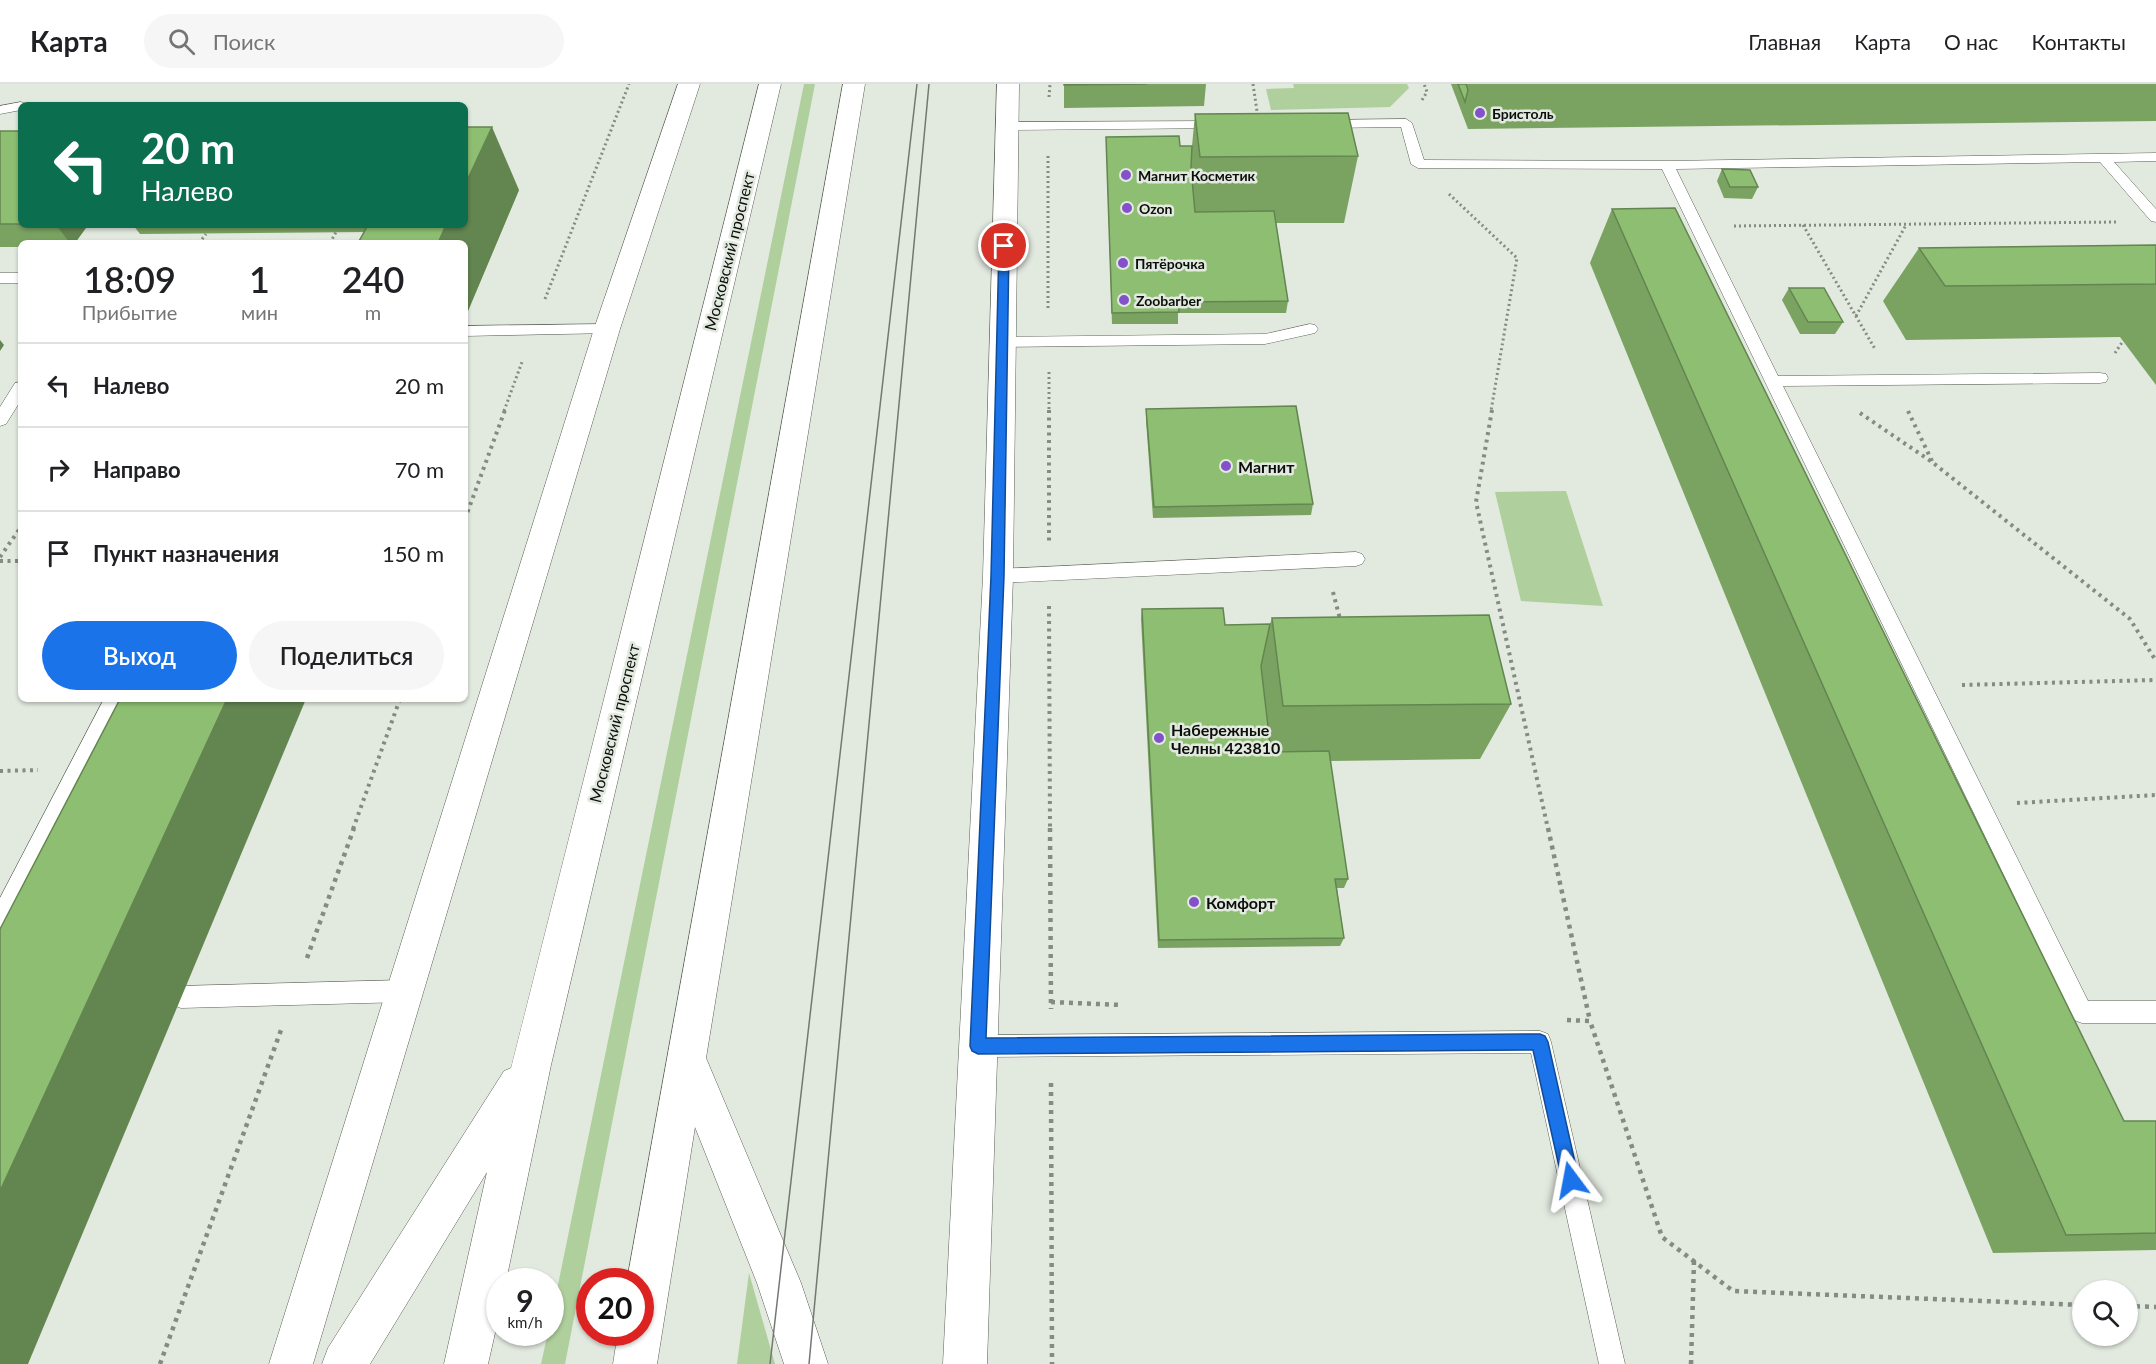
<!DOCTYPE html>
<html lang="ru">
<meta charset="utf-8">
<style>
body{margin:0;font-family:Lato,sans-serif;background:#f6f6f6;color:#202124;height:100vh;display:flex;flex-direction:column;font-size:22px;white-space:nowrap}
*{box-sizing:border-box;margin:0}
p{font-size:20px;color:#757577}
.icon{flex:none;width:33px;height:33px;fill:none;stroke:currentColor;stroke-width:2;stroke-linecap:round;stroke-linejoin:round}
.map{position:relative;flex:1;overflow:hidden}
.sheet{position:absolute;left:18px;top:156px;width:450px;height:462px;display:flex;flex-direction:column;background:#fff;border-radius:9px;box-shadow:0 2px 4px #0004}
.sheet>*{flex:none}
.hud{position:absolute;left:18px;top:18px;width:450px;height:126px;border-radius:9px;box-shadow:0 2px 4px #0004;background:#0b6e4f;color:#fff;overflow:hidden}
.fabs{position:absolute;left:2072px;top:1196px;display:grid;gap:12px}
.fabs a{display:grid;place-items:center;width:66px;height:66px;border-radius:50%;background:#fff;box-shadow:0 2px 4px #0004;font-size:30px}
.speed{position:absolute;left:486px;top:1184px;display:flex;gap:12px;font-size:30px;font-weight:700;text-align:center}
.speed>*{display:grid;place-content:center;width:78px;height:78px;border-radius:50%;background:#fff;box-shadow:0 2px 4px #0004;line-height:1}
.speed small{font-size:15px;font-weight:400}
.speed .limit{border:9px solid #d22;background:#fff;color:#111}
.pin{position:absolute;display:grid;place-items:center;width:51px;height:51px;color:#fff;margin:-26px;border:3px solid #fff;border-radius:50%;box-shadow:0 2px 6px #0007}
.me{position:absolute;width:66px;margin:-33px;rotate:347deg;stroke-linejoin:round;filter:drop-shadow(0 0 4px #0008)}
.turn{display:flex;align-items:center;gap:21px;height:126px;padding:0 24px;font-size:27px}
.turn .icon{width:78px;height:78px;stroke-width:2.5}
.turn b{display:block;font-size:42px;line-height:51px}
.eta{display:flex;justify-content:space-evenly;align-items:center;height:102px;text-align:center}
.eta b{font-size:36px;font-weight:600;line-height:42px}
.cta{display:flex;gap:12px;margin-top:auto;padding:12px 24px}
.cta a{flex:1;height:69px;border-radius:36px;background:#1a73e8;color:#fff;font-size:24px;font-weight:600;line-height:69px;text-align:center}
.cta a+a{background:#f6f6f6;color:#202124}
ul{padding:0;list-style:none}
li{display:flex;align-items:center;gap:18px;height:84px;padding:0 24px;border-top:2px solid #e0e0e0}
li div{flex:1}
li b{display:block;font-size:22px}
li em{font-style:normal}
header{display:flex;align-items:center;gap:36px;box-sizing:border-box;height:84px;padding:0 30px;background:#fff;border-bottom:2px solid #e0e0e0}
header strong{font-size:28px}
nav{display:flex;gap:33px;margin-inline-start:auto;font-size:21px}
.search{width:420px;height:54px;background:#f6f6f6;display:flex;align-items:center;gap:15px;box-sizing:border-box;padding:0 21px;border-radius:33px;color:#757577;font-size:22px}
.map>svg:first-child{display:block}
.green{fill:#afd09c}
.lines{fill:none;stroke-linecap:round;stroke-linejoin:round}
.service-casing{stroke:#5a6057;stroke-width:1}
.secondary-casing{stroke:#5a6057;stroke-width:1}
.path-far2{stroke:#858a83;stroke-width:3;stroke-dasharray:2 3;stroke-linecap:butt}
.path-far1{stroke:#858a83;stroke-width:4;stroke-dasharray:3 4.5;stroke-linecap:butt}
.path{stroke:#858a83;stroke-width:4.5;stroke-dasharray:4 5;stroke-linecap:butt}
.service{fill:#fff;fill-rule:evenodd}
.secondary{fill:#fff;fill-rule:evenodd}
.tram{stroke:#747872;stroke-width:1.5}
.wall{fill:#7aa362}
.shaded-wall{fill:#638550}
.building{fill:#8ebe72;stroke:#638550;stroke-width:1.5}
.route{fill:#1a73e8;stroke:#114b97;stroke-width:1.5}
.poi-dot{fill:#8352ca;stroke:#e2e9df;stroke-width:2}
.labels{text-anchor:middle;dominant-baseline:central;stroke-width:5;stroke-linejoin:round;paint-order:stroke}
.far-poi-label{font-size:14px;font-weight:bold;fill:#0c0e0b;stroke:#e2e9df;text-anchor:start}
.street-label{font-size:16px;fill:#0c0e0b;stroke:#e2e9df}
.poi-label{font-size:16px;font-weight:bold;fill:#0c0e0b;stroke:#e2e9df;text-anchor:start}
</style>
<header>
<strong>Карта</strong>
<div class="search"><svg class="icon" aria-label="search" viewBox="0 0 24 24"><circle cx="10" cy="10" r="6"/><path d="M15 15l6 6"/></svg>Поиск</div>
<nav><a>Главная</a><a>Карта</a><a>О нас</a><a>Контакты</a></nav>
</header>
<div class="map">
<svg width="2156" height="1280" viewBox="0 0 2156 1280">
<rect width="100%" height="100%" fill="#e2e9df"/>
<g class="green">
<polygon points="804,0 815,0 565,1280 541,1280 548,1248 550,1248 551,1235"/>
<polygon points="1293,0 1407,0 1409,4 1390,23 1271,26 1266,5 1294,4"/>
<polygon points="1566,407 1603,522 1521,517 1495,408"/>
<polygon points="749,1189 775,1280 737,1280"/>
</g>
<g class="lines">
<defs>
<g id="service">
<polygon points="21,18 27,21 21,21 21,26 0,30 0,22"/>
<polygon points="1406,35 1412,39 1424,76 1667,77 2156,69 2156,77 2114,78 2156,125 2156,138 2151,137 2100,78 1676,85 1778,292 2100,289 2106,290 2108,294 2106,298 2100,299 1783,302 2088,917 2156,917 2156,939 2082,939 2074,936 1662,85 1418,84 1411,80 1401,43 1325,44 1318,40 1325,36"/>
<polygon points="1220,37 1225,38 1227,41 1225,44 1007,46 1000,42 1007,38"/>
<rect x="0" y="189" width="21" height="10"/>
<polygon points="607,240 615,245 612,249 465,252 465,242"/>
<polygon points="1310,240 1315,241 1318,245 1315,249 1265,260 1002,263 994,258 1002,253 1265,250"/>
<polygon points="21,298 21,316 6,340 0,342 0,323 15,299"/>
<polygon points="1356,468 1362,470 1365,475 1362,480 1356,482 998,499 992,497 989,492 992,487 998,485"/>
<polygon points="104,615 124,615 8,843 0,846 0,814"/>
<polygon points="405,896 413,899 416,907 413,915 405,918 181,924 173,921 170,913 173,905 181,902"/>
<polygon points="1540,947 1548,950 1551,958 1625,1280 1599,1280 1531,969 978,973 970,970 967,962 970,954 978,951"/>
</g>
<g id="secondary">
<polygon points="678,0 700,0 620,245 313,1280 269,1280 594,245"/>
<polygon points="759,0 781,0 551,981 506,1197 500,1197 500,1227 488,1280 444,1280 487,1088 370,1280 322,1280 328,1264 504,987 511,984"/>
<polygon points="843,0 865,0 706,974 801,1199 828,1280 784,1280 757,1199 695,1043 657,1280 613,1280 618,1248 640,1248 640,1197 627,1197"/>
<polygon points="997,0 1019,0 1013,492 987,1280 943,1280 983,492"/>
</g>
</defs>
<use href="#service" class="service-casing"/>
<use href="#secondary" class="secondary-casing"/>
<g class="path-far2">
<polyline points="1253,0 1258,34"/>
<polyline points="1049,13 1050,0"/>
<polyline points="1422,16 1427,8 1424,0"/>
<polyline points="1048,72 1048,226"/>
<polyline points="1449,110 1517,174 1491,327"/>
<polyline points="1803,141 1875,265"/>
<polyline points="1734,142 2116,138"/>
<polyline points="199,159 206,150"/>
<polyline points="330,159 336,148"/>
<polyline points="545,215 629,0"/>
<polyline points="1856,232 1906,141"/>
<polyline points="2115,269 2123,257"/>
<polyline points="1049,288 1049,327"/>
<polyline points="504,327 522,278"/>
</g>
<g class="path-far1">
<polyline points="1049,326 1049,457"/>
<polyline points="1492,326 1476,418 1548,745"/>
<polyline points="1908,327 1932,377"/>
<polyline points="1860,329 1932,378 2130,535 2156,577"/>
<polyline points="465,435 505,326"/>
<polyline points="0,473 21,443"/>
<polyline points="0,477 21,477"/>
<polyline points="1333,508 1340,535"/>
<polyline points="1049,522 1050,745"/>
<polyline points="1962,601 2156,596"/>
<polyline points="0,687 38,686"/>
<polyline points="2017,719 2156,711"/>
<polyline points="353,745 400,615"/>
</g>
<g class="path">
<polyline points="1050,744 1051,925"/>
<polyline points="1548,744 1590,937"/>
<polyline points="307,874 354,744"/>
<polyline points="1051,918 1122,921"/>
<polyline points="1567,936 1590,937 1662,1153 1733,1207 2082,1221"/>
<polyline points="1051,999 1052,1280"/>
<polyline points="2127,1222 2156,1223"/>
<polyline points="160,1280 281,946"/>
<polyline points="1691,1280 1694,1177"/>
</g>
<use href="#service" class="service"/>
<use href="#secondary" class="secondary"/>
<g class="tram">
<polyline points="770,1280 917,0"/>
<polyline points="809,1280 929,0"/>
</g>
</g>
<g class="wall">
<polygon points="1064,0 1206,0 1204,22 1064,24"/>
<polygon points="1451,0 2156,0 2156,37 1468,45"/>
<polygon points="1195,30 1358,72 1344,139 1276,139 1288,217 1286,229 1178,229 1178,240 1112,240 1106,53 1180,62 1192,62"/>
<polygon points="0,47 21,47 21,141 88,141 75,159 21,159 21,163 0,163"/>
<polygon points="1722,85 1758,103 1752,115 1724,114 1717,97"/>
<polygon points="519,106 465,234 465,159 364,148 140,150 133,141 465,141"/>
<polygon points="1612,125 2124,1037 2156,1037 2156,1166 1993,1169 1590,179"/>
<polygon points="2156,161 2156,301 2120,253 1906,256 1883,217 1919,164"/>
<polygon points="1789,204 1843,238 1835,250 1800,250 1782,216"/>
<polygon points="1146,325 1313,420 1311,431 1153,434 1146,336"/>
<polygon points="1142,525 1225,541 1270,540 1272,534 1511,620 1480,675 1330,677 1348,795 1344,804 1337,804 1344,854 1340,862 1158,864 1141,535"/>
</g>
<g class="shaded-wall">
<polygon points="492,43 519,106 465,234 465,159 438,159 446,141 465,141 465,101"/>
<polygon points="56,141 88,141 75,159 70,159"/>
<polygon points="0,256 4,261 0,267"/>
<polygon points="227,615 306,615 28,1280 0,1280 0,1107"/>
</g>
<g class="building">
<polygon points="1064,0 1147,0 1064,1"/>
<polygon points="1458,0 1466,0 1468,6 1465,18"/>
<polygon points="1348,29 1358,72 1200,73 1195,30"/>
<polygon points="465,43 492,43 465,101"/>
<rect x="0" y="47" width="21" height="93"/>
<polygon points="1179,52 1180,62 1192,62 1191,84 1195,128 1274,127 1288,217 1178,218 1179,228 1112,229 1106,53"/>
<polygon points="1722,85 1750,86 1758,103 1730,103"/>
<polygon points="1675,124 2124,1037 2156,1037 2156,1149 2066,1151 1612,125"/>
<polygon points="368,141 446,141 438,159 358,159"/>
<polygon points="2156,161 2156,200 1945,202 1919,164"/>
<polygon points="1789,204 1824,204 1843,238 1808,238"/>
<polygon points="1296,322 1313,420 1154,423 1146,325"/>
<polygon points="1223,524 1225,541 1270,540 1261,582 1271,668 1329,667 1348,795 1335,795 1344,854 1159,856 1142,525"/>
<polygon points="1489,531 1511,620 1283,622 1272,534"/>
<polygon points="120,615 227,615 0,1107 0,845"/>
</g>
<polygon class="route" points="1004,159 1009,162 1004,492 986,954 1540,950 1545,952 1548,958 1579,1096 1577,1102 1571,1104 1565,1102 1562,1096 1533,966 978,970 972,967 970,962 991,492 999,162"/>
<g class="poi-dot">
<circle cx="1480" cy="29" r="6"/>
<circle cx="1126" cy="91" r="6"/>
<circle cx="1127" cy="124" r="6"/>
<circle cx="1123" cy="179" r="6"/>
<circle cx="1124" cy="216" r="6"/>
<circle cx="1226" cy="382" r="6"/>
<circle cx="1159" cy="654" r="6"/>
<circle cx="1194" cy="818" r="6"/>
</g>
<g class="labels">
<g class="far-poi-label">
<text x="1492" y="29">Бристоль</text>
<text x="1138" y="91">Магнит Косметик</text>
<text x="1139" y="124">Ozon</text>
<text x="1135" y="179">Пятёрочка</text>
<text x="1136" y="216">Zoobarber</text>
</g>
<g class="street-label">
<text transform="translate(729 167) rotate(-76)">Московский проспект</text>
<text transform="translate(614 639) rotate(-76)">Московский проспект</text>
</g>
<g class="poi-label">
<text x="1238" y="382">Магнит</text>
<text x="1171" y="645">Набережные<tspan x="1171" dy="18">Челны 423810</tspan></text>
<text x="1206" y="818">Комфорт</text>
</g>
</g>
</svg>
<div class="fabs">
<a><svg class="icon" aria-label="search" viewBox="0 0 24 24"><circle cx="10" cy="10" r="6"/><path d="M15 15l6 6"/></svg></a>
</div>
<div class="speed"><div>9<small>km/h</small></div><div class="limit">20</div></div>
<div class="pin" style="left:1004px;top:162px;background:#d93025"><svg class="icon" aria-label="arrive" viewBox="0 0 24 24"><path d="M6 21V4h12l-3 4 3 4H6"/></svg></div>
<svg class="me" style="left:1571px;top:1096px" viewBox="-20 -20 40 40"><path d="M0-17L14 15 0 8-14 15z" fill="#1a73e8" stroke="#fff" stroke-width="4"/></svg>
<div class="hud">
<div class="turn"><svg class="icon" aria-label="left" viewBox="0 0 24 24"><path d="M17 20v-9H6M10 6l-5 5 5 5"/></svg><div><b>20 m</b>Налево</div></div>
</div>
<section class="sheet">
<div class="eta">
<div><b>18:09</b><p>Прибытие</p></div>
<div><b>1</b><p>мин</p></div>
<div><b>240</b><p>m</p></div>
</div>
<ul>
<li><svg class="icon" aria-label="left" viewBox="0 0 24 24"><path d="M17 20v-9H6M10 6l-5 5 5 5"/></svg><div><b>Налево</b></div><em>20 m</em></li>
<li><svg class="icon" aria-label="right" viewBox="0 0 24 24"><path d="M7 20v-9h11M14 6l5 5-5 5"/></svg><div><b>Направо</b></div><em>70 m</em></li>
<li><svg class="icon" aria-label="arrive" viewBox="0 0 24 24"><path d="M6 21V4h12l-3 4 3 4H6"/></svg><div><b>Пункт назначения</b></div><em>150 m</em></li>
</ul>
<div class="cta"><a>Выход</a><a>Поделиться</a></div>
</section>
</div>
